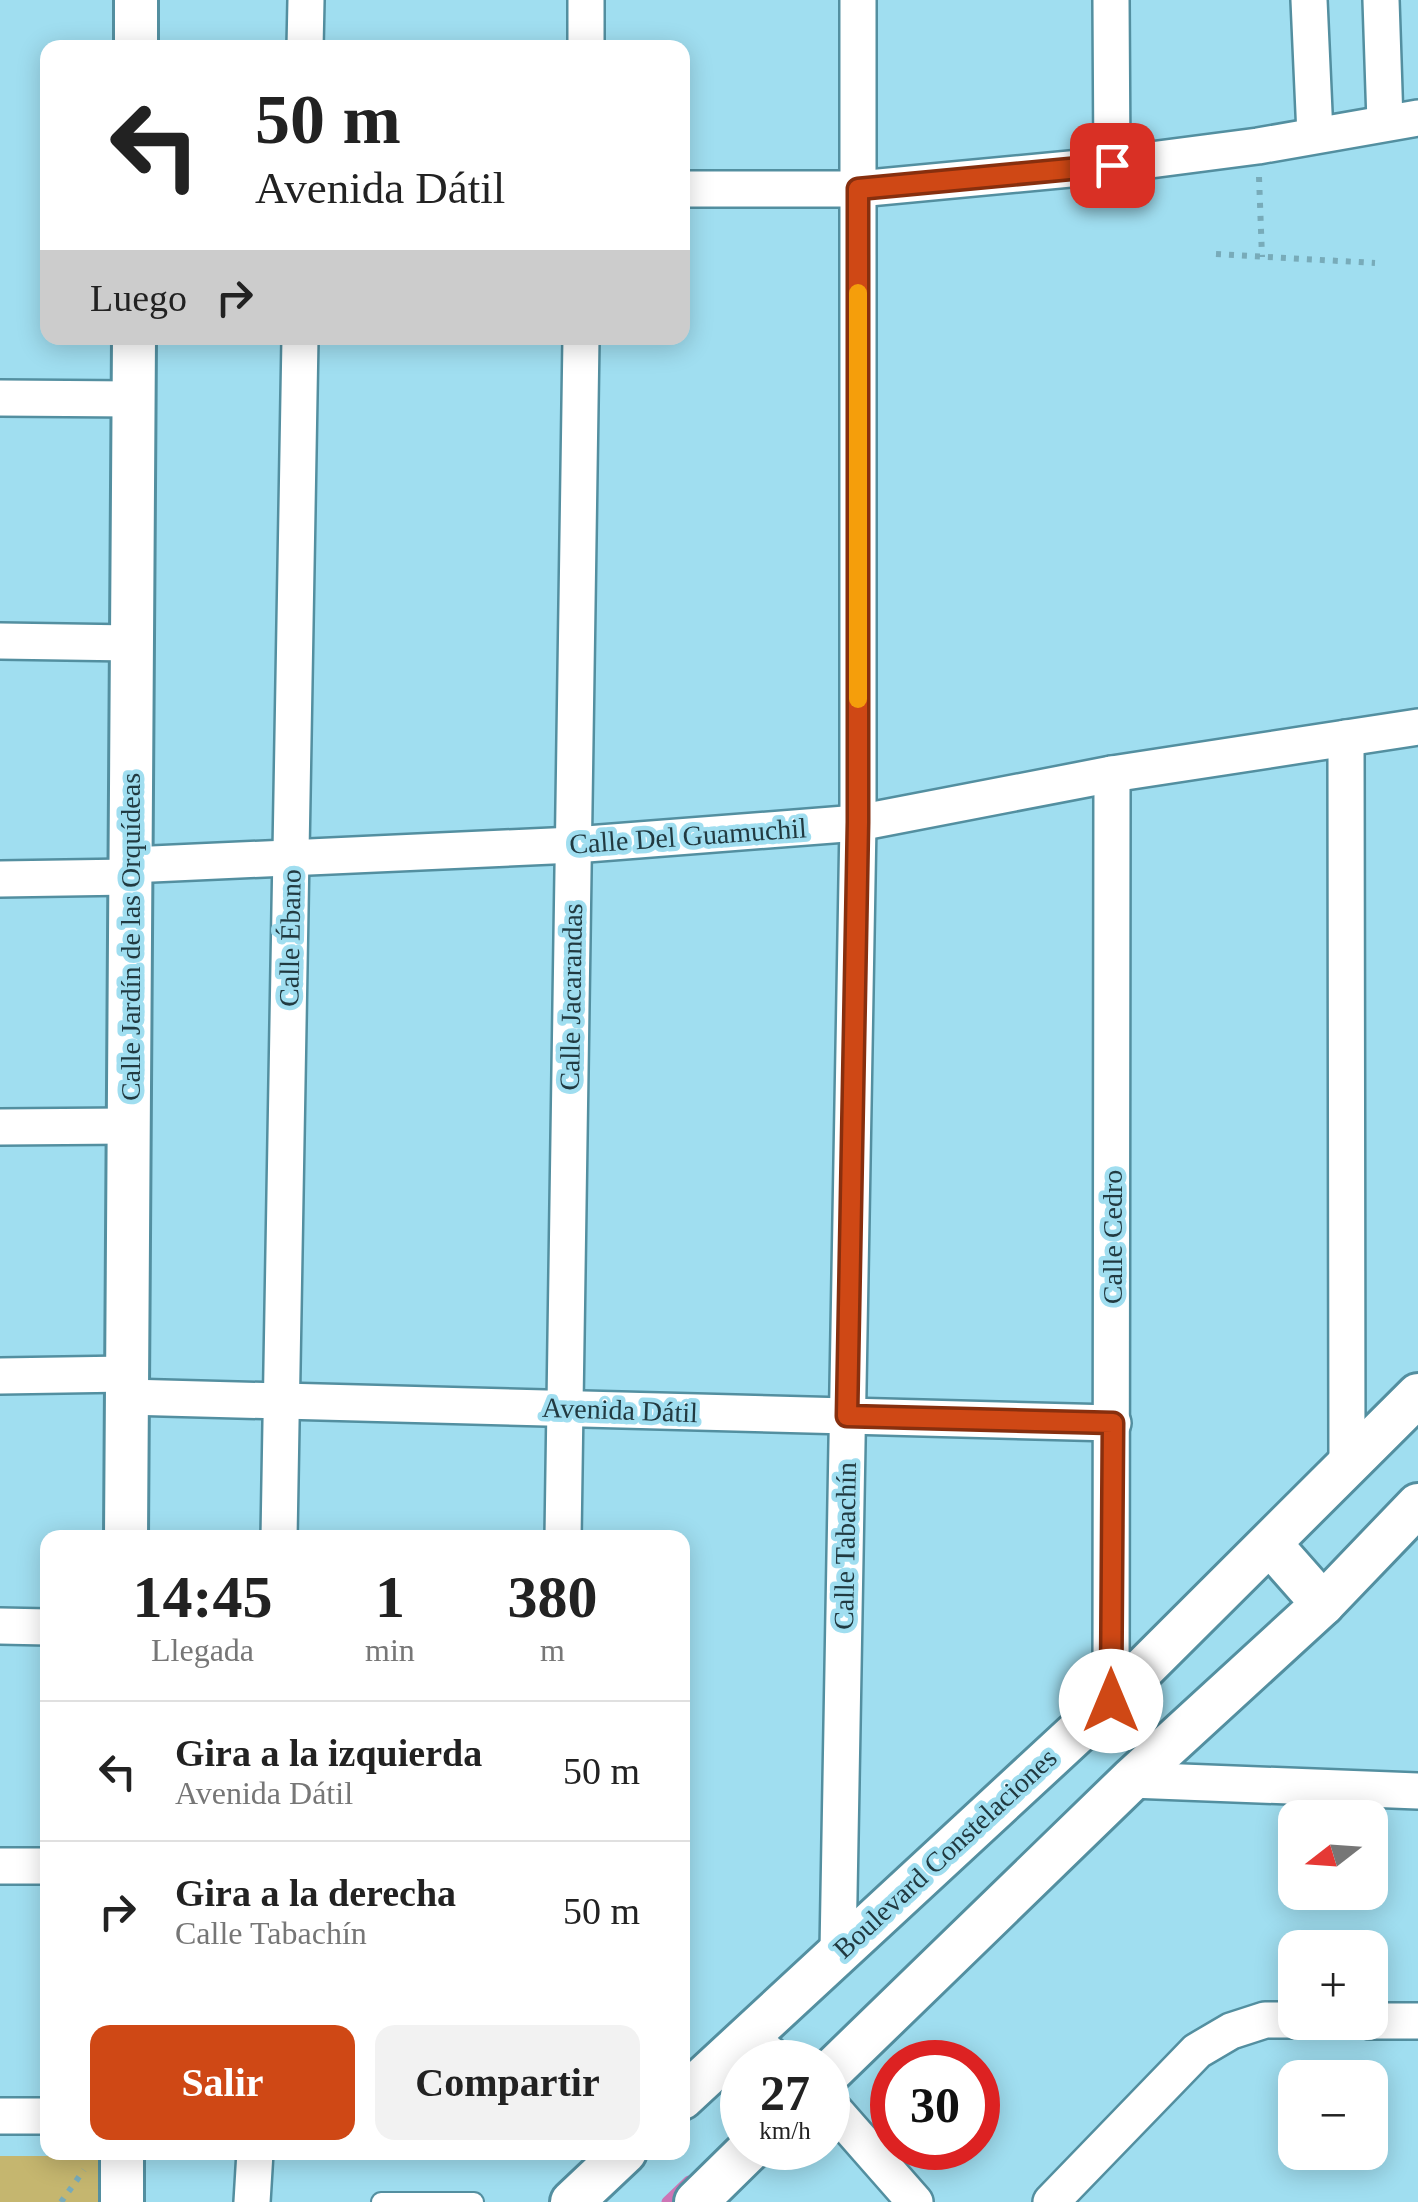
<!DOCTYPE html>
<html lang="es">
<meta charset="utf-8">
<style>
body{margin:0;font-family:"Times New Roman",serif;background:#f2f2f2;color:#222;height:100vh;display:flex;flex-direction:column;font-size:38px;white-space:nowrap}
*{box-sizing:border-box;margin:0}
p{font-size:32px;color:#767676}
.icon{flex:none;width:55px;height:55px;fill:none;stroke:currentColor;stroke-width:2;stroke-linecap:round;stroke-linejoin:round}
.map{position:relative;flex:1;overflow:hidden}
.details{position:absolute;left:40px;top:1530px;width:650px;height:630px;display:flex;flex-direction:column;background:#fff;border-radius:20px;box-shadow:0 5px 25px #0003}
.details>*{flex:none}
.banner{position:absolute;left:40px;top:40px;width:650px;height:305px;border-radius:20px;box-shadow:0 5px 25px #0003;background:#fff;color:#222;overflow:hidden}
.needle{width:65px;rotate:253deg}
.fabs{position:absolute;left:1278px;top:1800px;display:grid;gap:20px}
.fabs a{display:grid;place-items:center;width:110px;height:110px;border-radius:20px;background:#fff;box-shadow:0 5px 25px #0003;font-size:50px}
.speed{position:absolute;left:720px;top:2040px;display:flex;gap:20px;font-size:50px;font-weight:700;text-align:center}
.speed>*{display:grid;place-content:center;width:130px;height:130px;border-radius:50%;background:#fff;box-shadow:0 5px 25px #0003;line-height:1}
.speed small{font-size:25px;font-weight:400}
.speed .limit{border:15px solid #d22;background:#fff;color:#111}
.pin{position:absolute;display:grid;place-items:center;width:85px;height:85px;color:#fff;margin:-42px;border-radius:20px;box-shadow:0 5px 15px #0006}
.me{position:absolute;width:110px;margin:-55px;rotate:0deg;stroke-linejoin:round;filter:drop-shadow(0 0 8px #0008)}
.turn{display:flex;align-items:center;gap:35px;height:210px;padding:0 50px;font-size:45px}
.turn .icon{width:130px;height:130px;stroke-width:2.5}
.turn b{display:block;font-size:70px;line-height:85px}
.then{display:flex;align-items:center;height:95px;padding:0 50px;background:#0003;gap:20px;font-size:38px}
.eta{display:flex;justify-content:space-evenly;align-items:center;height:170px;text-align:center}
.eta b{font-size:60px;font-weight:600;line-height:70px}
.action{display:flex;gap:20px;margin-top:auto;padding:20px 50px}
.action a{flex:1;height:115px;border-radius:20px;background:#cf4815;color:#fff;font-size:40px;font-weight:600;line-height:115px;text-align:center}
.action a+a{background:#f2f2f2;color:#222}
ul{padding:0;list-style:none}
li{display:flex;align-items:center;gap:30px;height:140px;padding:0 50px;border-top:2px solid #e0e0e0}
li div{flex:1}
li b{display:block;font-size:38px}
li em{font-style:normal}
.map>svg:first-child{display:block}
.green{fill:#c5b66f}
.lines{fill:none;stroke-linecap:round;stroke-linejoin:round}
.stream{stroke:#cd75b5;stroke-width:11}
.service-casing{stroke:#538fa0;stroke-width:22}
.minor-casing{stroke:#538fa0;stroke-width:40}
.tertiary-casing{stroke:#538fa0;stroke-width:48}
.path{stroke:#78abb9;stroke-width:6;stroke-dasharray:5 8;stroke-linecap:butt}
.service{stroke:#fff;stroke-width:18}
.minor{stroke:#fff;stroke-width:35}
.tertiary{stroke:#fff;stroke-width:42}
.route-casing{stroke:#872f0e;stroke-width:25}
.route{stroke:#cf4815;stroke-width:18}
.slow{stroke:#f59e0b;stroke-width:18}
.labels{text-anchor:middle;dominant-baseline:central;stroke-width:9;stroke-linejoin:round;paint-order:stroke}
.street-label{font-size:28px;fill:#213a41;stroke:#a0def0}
</style>
<div class="map">
<svg width="1418" height="2202" viewBox="0 0 1418 2202">
<rect width="100%" height="100%" fill="#a0def0"/>
<rect class="green" x="0" y="2156" width="100" height="46"/>
<g class="lines">
<polyline class="stream" points="667,2202 689,2181"/>
<defs>
<polyline id="service" points="381,2202 474,2202"/>
<g id="minor">
<polyline points="1111,0 1112,165"/>
<polyline points="1309,0 1315,135"/>
<polyline points="1381,0 1385,122"/>
<polyline points="305,48 306,0"/>
<polyline points="586,48 586,0"/>
<polyline points="682,189 858,189 1112,165 1258,146 1418,118"/>
<polyline points="0,398 133,399"/>
<polyline points="0,641 132,643"/>
<polyline points="1346,738 1347,1466"/>
<polyline points="130,865 574,845 858,823 1112,774 1418,727"/>
<polyline points="0,879 130,877"/>
<polyline points="0,1127 128,1126"/>
<polyline points="0,1376 127,1374"/>
<polyline points="127,1397 1113,1423"/>
<polyline points="279,1538 300,338"/>
<polyline points="563,1538 581,338"/>
<polyline points="0,1626 48,1627"/>
<polyline points="1111,1701 1112,774"/>
<polyline points="1131,1780 1418,1791"/>
<polyline points="0,1866 48,1866"/>
<polyline points="838,1951 858,823 858,0"/>
<polyline points="1370,2021 1418,2021"/>
<polyline points="744,2041 765,2050 779,2062"/>
<polyline points="828,2103 915,2202"/>
<polyline points="0,2116 48,2116"/>
<polyline points="252,2202 255,2152"/>
<polyline points="1051,2202 1197,2051 1231,2031 1265,2020 1295,2020"/>
</g>
<g id="tertiary">
<polyline points="136,48 136,0"/>
<polyline points="126,1538 134,338"/>
<polyline points="1271,1545 1323,1604"/>
<polyline points="828,2074 1131,1780 1323,1604 1418,1505"/>
<polyline points="682,2098 1111,1701 1418,1395"/>
<polyline points="122,2202 122,2152"/>
<polyline points="572,2202 625,2152"/>
<polyline points="696,2202 751,2148"/>
</g>
</defs>
<use href="#service" class="service-casing"/>
<use href="#minor" class="minor-casing"/>
<use href="#tertiary" class="tertiary-casing"/>
<g class="path">
<polyline points="1259,177 1262,257"/>
<polyline points="1216,254 1375,263"/>
<polyline points="61,2202 84,2170"/>
</g>
<use href="#service" class="service"/>
<use href="#minor" class="minor"/>
<use href="#tertiary" class="tertiary"/>
</g>
<g class="lines">
<defs>
<polyline id="route" points="1111,1701 1113,1423 847,1416 858,822 858,189 1112,165"/>
</defs>
<use href="#route" class="route-casing"/>
<use href="#route" class="route"/>
<polyline class="slow" points="858,293 858,699"/>
</g>
<g class="labels">
<g class="street-label">
<text transform="translate(688 836) rotate(-4)">Calle Del Guamuchil</text>
<text transform="translate(130 937) rotate(-90)">Calle Jardín de las Orquídeas</text>
<text transform="translate(290 938) rotate(-89)">Calle Ébano</text>
<text transform="translate(571 997) rotate(-89)">Calle Jacarandas</text>
<text transform="translate(1112 1237) rotate(-90)">Calle Cedro</text>
<text transform="translate(620 1410) rotate(2)">Avenida Dátil</text>
<text transform="translate(845 1546) rotate(-89)">Calle Tabachín</text>
<text transform="translate(945 1853) rotate(-43)">Boulevard Constelaciones</text>
</g>
</g>
</svg>
<div class="fabs">
<a><svg class="needle" viewBox="-14 -14 28 28"><path d="M0-13l5 13h-10z" fill="#e53935"/><path d="M0 13l5-13h-10z" fill="#767676"/></svg></a>
<a>+</a>
<a>−</a>
</div>
<div class="speed"><div>27<small>km/h</small></div><div class="limit">30</div></div>
<div class="pin" style="left:1112px;top:165px;background:#d93025"><svg class="icon" aria-label="arrive" viewBox="0 0 24 24"><path d="M6 21V4h12l-3 4 3 4H6"/></svg></div>
<svg class="me" style="left:1111px;top:1701px" viewBox="-20 -20 40 40"><circle r="19" fill="#fff"/><path d="M0-13L10 11 0 6-10 11z" fill="#cf4815"/></svg>
<div class="banner">
<div class="turn"><svg class="icon" aria-label="left" viewBox="0 0 24 24"><path d="M17 20v-9H6M10 6l-5 5 5 5"/></svg><div><b>50 m</b>Avenida Dátil</div></div>
<div class="then">Luego<svg class="icon" aria-label="right" viewBox="0 0 24 24"><path d="M7 20v-9h11M14 6l5 5-5 5"/></svg></div>
</div>
<section class="details">
<div class="eta">
<div><b>14:45</b><p>Llegada</p></div>
<div><b>1</b><p>min</p></div>
<div><b>380</b><p>m</p></div>
</div>
<ul>
<li><svg class="icon" aria-label="left" viewBox="0 0 24 24"><path d="M17 20v-9H6M10 6l-5 5 5 5"/></svg><div><b>Gira a la izquierda</b><p>Avenida Dátil</p></div><em>50 m</em></li>
<li><svg class="icon" aria-label="right" viewBox="0 0 24 24"><path d="M7 20v-9h11M14 6l5 5-5 5"/></svg><div><b>Gira a la derecha</b><p>Calle Tabachín</p></div><em>50 m</em></li>
</ul>
<div class="action"><a>Salir</a><a>Compartir</a></div>
</section>
</div>
